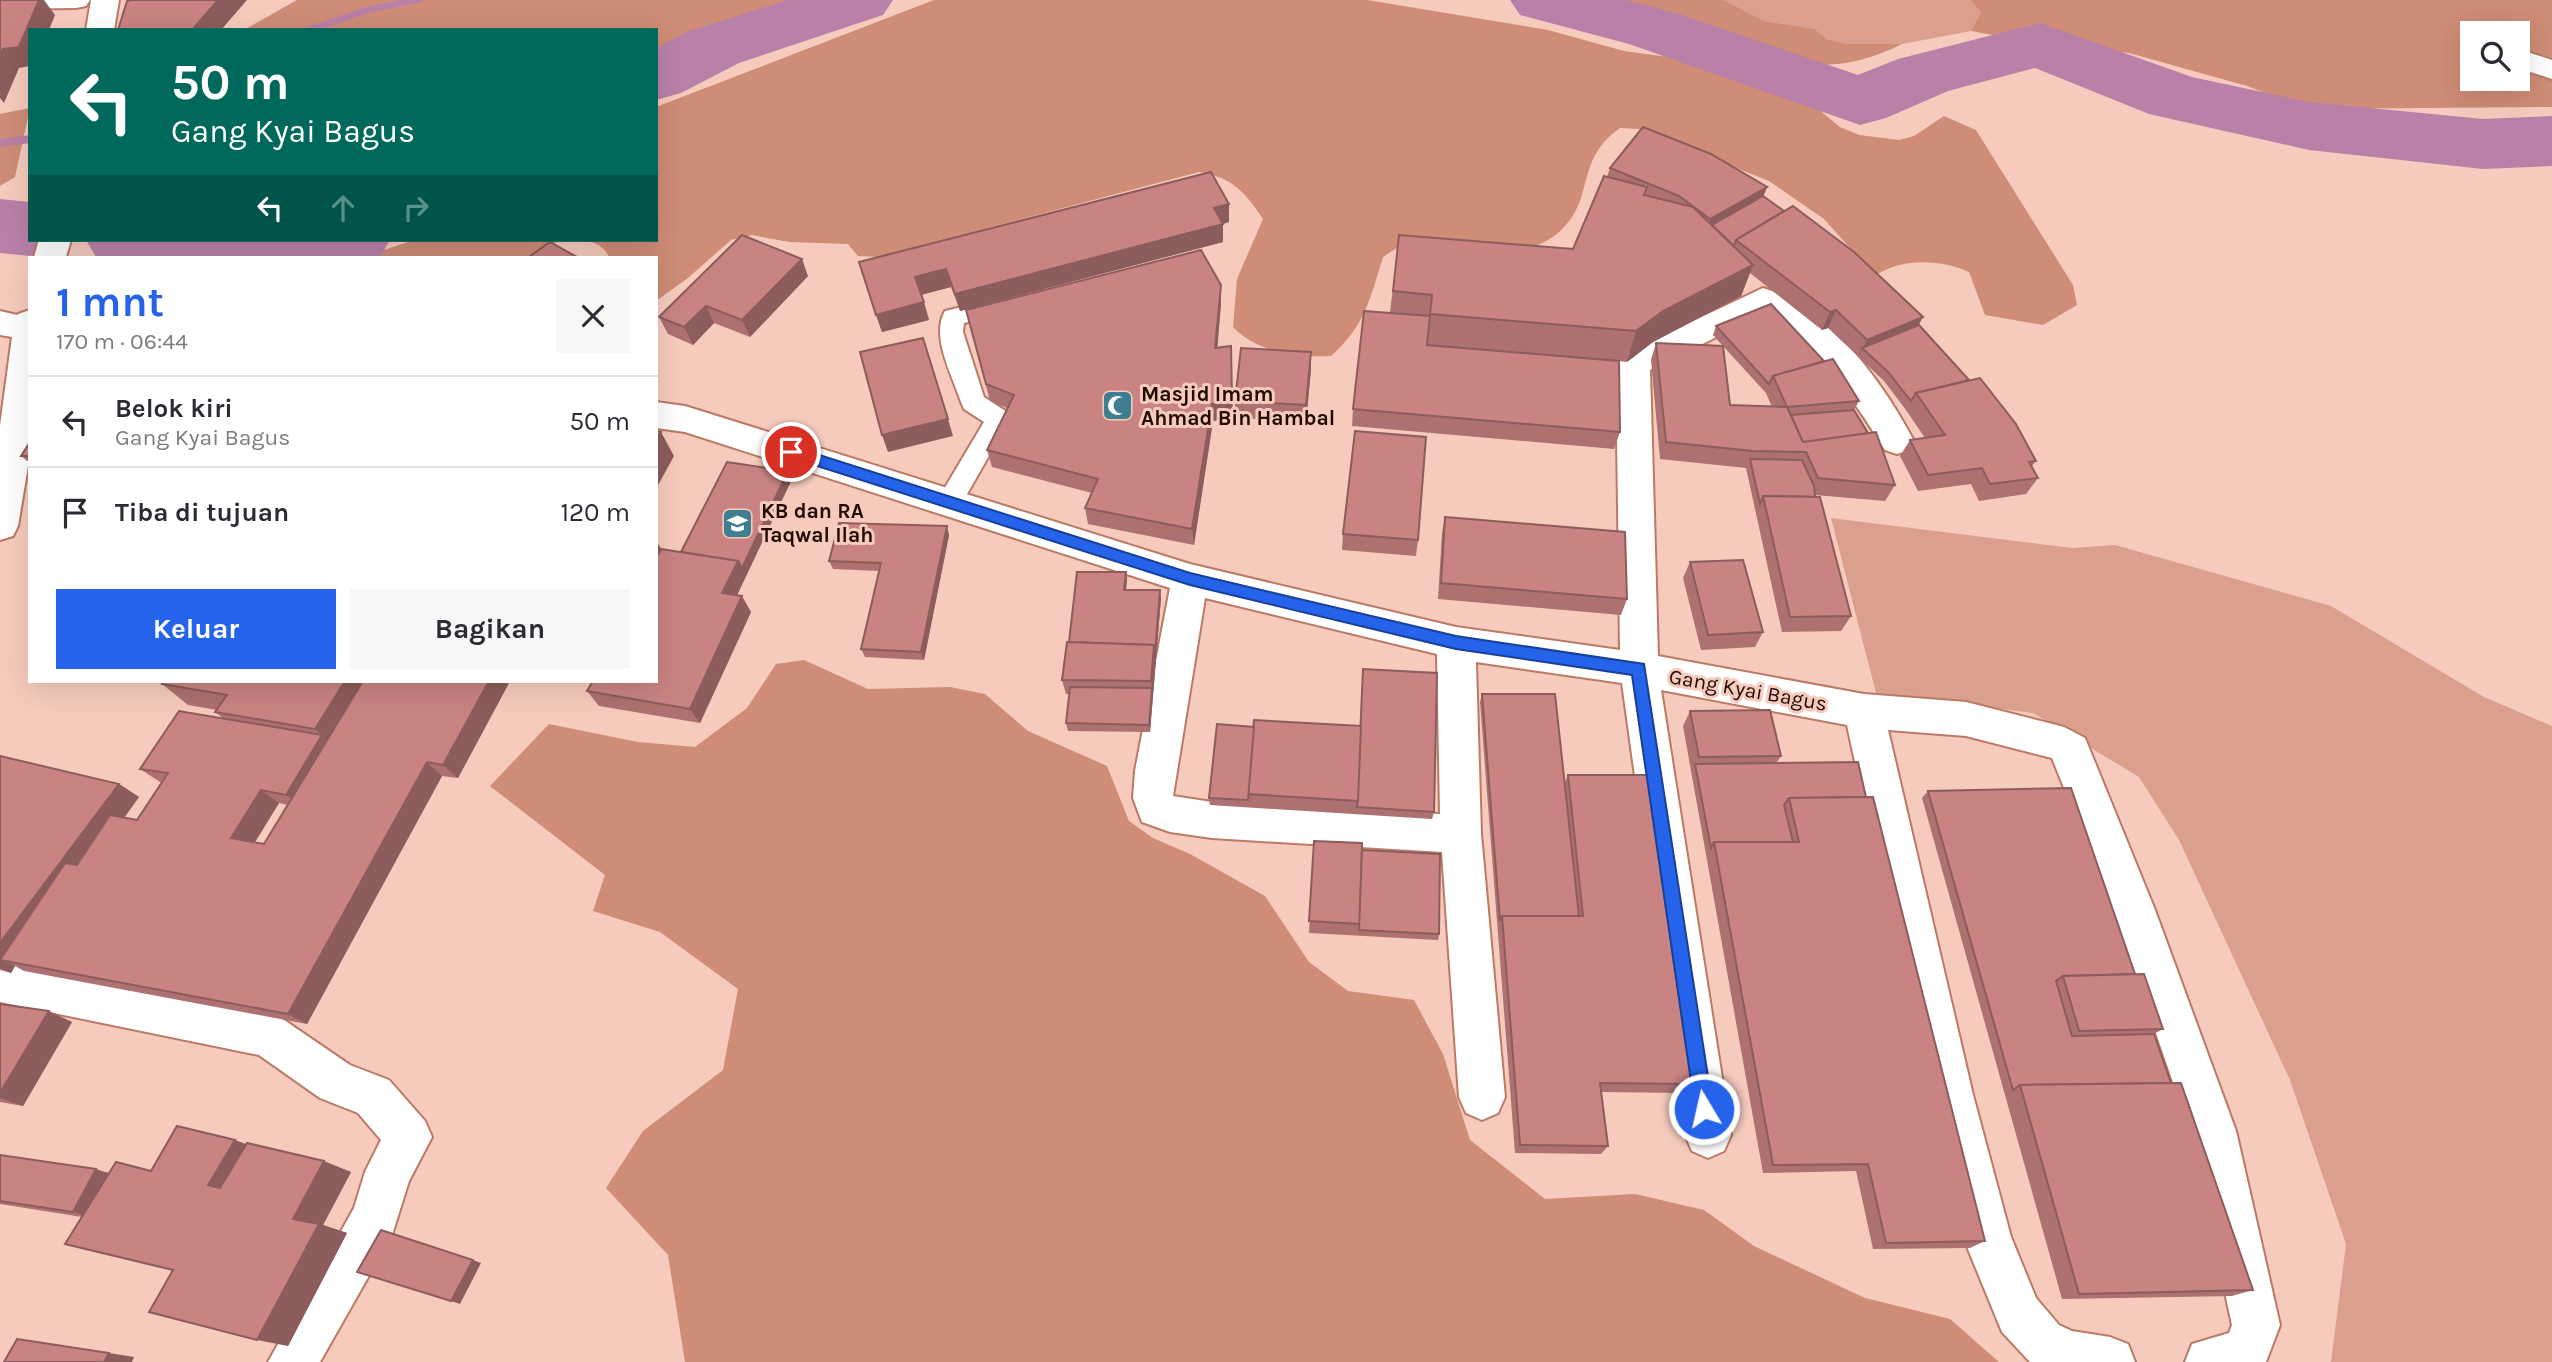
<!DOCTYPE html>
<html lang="id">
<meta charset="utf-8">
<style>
body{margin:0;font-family:Karla,sans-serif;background:#f7f7f7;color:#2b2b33;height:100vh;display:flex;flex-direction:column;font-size:26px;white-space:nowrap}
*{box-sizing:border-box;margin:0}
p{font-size:23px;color:#7c7c81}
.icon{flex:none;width:38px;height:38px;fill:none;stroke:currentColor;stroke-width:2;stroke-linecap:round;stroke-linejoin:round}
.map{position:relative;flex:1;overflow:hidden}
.details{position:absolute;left:28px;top:256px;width:630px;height:427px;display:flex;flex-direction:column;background:#fff;border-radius:0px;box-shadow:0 7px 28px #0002}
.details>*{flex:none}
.hud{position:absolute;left:28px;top:28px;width:630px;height:214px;border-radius:0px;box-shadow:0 7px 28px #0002;background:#00695c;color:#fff;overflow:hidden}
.fabs{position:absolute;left:2460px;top:21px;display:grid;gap:14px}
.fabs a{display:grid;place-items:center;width:70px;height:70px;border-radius:0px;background:#fff;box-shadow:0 7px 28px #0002;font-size:35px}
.pin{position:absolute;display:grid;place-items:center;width:60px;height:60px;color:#fff;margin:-30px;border:4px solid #fff;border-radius:50%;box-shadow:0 2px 7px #0007}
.me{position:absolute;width:77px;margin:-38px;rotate:351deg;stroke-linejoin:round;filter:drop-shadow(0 0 5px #0008)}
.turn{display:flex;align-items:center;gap:24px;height:147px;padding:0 28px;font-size:32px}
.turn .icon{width:91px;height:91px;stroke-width:2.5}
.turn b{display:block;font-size:49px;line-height:60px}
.lanes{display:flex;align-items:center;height:66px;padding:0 28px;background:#0003;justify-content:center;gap:35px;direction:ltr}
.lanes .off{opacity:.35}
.round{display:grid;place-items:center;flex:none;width:74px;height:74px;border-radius:0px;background:#f7f7f7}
.overview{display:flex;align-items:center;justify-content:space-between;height:119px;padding:0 28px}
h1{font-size:42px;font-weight:700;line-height:52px;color:#2563eb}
.button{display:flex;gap:14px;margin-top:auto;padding:14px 28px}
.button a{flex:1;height:80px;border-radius:0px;background:#2563eb;color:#fff;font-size:28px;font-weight:700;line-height:80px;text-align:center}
.button a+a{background:#f7f7f7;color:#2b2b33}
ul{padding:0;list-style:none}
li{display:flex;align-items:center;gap:21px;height:91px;padding:0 28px;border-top:2px solid #e1e1e2}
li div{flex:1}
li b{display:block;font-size:26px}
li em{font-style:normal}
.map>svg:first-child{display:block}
.green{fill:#dba08d}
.forest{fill:#cf8c76;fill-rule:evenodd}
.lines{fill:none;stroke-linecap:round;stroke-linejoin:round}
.stream{fill:#ba81a8;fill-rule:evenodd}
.river{fill:#ba81a8;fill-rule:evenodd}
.service-casing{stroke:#ba7a64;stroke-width:4}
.minor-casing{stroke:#ba7a64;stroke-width:4}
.secondary-casing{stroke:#ba7a64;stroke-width:4}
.service{fill:#fff;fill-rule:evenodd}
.minor{fill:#fff;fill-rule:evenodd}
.secondary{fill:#fff;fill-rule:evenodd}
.wall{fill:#ad7171;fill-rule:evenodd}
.shaded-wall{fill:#8d5c5c}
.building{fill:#c98383;stroke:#8d5c5c;stroke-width:2}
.route{fill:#2563eb;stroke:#184099;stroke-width:2}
.labels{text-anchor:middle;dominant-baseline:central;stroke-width:6;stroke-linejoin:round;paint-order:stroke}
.poi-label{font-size:21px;font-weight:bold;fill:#220a04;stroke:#f6cbbd;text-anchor:start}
.street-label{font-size:21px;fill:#220a04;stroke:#f6cbbd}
</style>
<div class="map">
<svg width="2552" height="1362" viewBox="0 0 2552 1362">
<rect width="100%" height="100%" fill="#f6cbbd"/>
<g class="green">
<polygon points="1724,0 1970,0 1981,12 1971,31 1902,44 1847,44 1827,39 1815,29 1765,21"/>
<polygon points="1831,518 2072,548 2115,545 2331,606 2484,697 2552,726 2552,1362 2331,1362 2346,1244 2290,1080 2179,840 2139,777 2033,713 1876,693"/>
</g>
<g class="forest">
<polygon points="297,0 807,0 656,55 656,30 244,30"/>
<path d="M 934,0 L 1367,0 L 1548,30 L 1624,51 L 1683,59 L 1742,79 L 1778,86 L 1812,104 L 1840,127 L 1859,135 L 1899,140 L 1914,136 L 1944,116 L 1976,130 L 2073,285 L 2077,305 L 2043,325 L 1985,315 L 1969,272 C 1941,259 1900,258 1875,276 L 1824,219 L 1769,181 L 1639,129 L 1620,128 C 1576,159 1594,195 1565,226 C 1554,239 1539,245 1523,251 L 1398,247 L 1383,257 C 1370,299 1365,326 1331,356 C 1298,358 1256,352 1233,327 L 1237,279 L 1263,219 C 1245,192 1232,177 1199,172 L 879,257 L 858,256 L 848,244 L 789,242 L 752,235 L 731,240 L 688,278 L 656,301 L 656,257 L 609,257 C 602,239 571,235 555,243 C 548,247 542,253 536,257 L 363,257 L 414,240 L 656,240 L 656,107 Z"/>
<path d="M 1593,0 L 1724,0 L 1765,21 L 1815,29 L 1827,39 L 1847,44 L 1902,44 C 1823,84 1768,59 1691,31 C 1659,20 1626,10 1593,0 Z"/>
<path d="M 1970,0 L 2552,0 L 2552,107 L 2307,109 L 2247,86 L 2129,53 L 2024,41 L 1971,31 L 1981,12 ZM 2473,33 L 2518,33 L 2518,79 L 2473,79 Z"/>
<polygon points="30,108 15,177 0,186 0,114"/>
<polygon points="804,660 868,689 950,687 985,694 1028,731 1107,766 1129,821 1153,838 1190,854 1265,896 1309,962 1348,991 1414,1000 1443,1054 1470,1140 1545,1199 1635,1194 1704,1210 1754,1246 1865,1298 1950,1319 1999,1362 685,1362 668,1255 606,1188 643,1131 723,1070 738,989 660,932 593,911 605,875 490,786 549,724 638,742 695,747 747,708 776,664"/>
</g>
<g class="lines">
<g class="stream">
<polygon points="400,0 425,0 419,3 372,12 318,30 299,30 366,7"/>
<polygon points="30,135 30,143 0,147 0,139"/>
</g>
<g class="river">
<polygon points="788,0 893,0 883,15 739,63 681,93 656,100 656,48 689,31"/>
<polygon points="1510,0 1626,0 1679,14 1858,75 1898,59 2040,23 2192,77 2309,102 2483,119 2552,116 2552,166 2483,169 2309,150 2149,114 2035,68 1948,91 1886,118 1860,125 1629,44 1520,15"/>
<polygon points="0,199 30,202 30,240 63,240 58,248 30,256 0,253"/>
<polygon points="86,240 390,240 380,257 96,257"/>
</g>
<defs>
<path id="service" d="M 1004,297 L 1012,300 L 1016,306 L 1012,312 L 964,323 L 963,332 L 984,397 L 1007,412 L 1010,419 L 959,508 L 950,511 L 941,508 L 937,501 L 984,422 L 964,409 L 961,402 C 953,377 930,336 945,311 Z"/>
<g id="minor">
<polygon points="0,0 90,0 86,6 76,8 0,9"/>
<polygon points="2518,49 2552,60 2552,79 2518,68"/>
<path d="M 1763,288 C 1830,308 1882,381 1914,441 L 1909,450 L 1897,454 L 1885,450 C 1857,406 1813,335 1763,314 L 1650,370 L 1658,656 L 1864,694 L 1966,702 L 2064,727 L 2085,738 L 2155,910 L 2236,1131 L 2280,1325 L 2266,1362 L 2185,1362 L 2192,1344 L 2229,1333 L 2232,1325 L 2190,1131 L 2113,910 L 2052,758 L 1966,736 L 1888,730 L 1973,1095 L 2011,1237 L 2036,1298 L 2059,1325 L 2072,1331 L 2110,1337 L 2128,1344 L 2135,1362 L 2030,1362 L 2002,1332 L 1963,1237 L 1927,1095 L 1847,725 L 1661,690 L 1731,1135 L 1724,1151 L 1708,1158 L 1692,1151 L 1685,1135 L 1622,683 L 1476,662 L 1481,834 L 1505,1097 L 1498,1113 L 1482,1120 L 1466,1113 L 1459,1097 L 1442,852 L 1212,838 L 1170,832 L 1142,822 L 1133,798 L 1135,771 L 1170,588 L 685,432 L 656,428 L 656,402 L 685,406 L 1190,564 L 1456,627 L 1620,650 L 1616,364 L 1621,355 ZM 1205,598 L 1437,654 L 1440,814 L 1212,802 L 1173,796 Z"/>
<polygon points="0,311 30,318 30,340 0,335"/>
<polygon points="0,960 268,1013 284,1020 350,1065 389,1080 425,1121 432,1137 409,1181 392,1235 320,1362 268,1362 354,1208 365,1172 381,1140 358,1113 320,1098 259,1055 0,1002"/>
</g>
<g id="secondary">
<polygon points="91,0 119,0 114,30 86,30"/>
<polygon points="39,240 71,240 66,257 34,257"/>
<polygon points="30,310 30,454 18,526 13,536 0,540 0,426 14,322 18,314"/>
</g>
</defs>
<use href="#service" class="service-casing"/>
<use href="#minor" class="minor-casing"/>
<use href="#secondary" class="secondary-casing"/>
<use href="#service" class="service"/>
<use href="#minor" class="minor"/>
<use href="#secondary" class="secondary"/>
</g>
<g class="wall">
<polygon points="1610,168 1767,187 1763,196 1919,325 2036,461 2032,466 2038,478 2026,494 1979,501 1971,484 1918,491 1900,456 1910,440 1925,438 1906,410 1884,381 1828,328 1822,330 1750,273 1741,296 1653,342 1627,362 1619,361 1620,432 1614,449 1352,426 1353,409 1390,313 1399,235 1573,249 1607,177"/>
<polygon points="1229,204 1229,222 1223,224 1223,242 960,311 951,287 921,295 929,320 882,332 859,262"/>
<polygon points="808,276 750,337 714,323 693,345 668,334 659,317"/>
<polygon points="1221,303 1217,347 1233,417 1213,421 1194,545 1088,524 1085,508 1092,493 992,467 987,450 1007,408 990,401 966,310"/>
<polygon points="1716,326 1859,401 1854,410 1895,485 1885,501 1815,495 1851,616 1841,631 1782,632 1746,468 1660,459 1651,360 1656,343 1730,405 1772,407 1766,393 1713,335"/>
<polygon points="1311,369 1306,422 1235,418 1235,401"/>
<polygon points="30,442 30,463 21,456"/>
<polygon points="792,479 737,595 751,612 700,723 599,706 587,691 661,549 681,552"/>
<polygon points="1445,517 1627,599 1621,615 1438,599 1442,533"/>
<polygon points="1343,534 1418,540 1416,556 1342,550"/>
<polygon points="949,535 924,660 865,657 861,649 879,571 833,569 829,561"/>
<polygon points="1690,562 1763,632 1755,647 1701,650 1683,578"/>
<polygon points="1126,572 1127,580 1126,590 1161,598 1150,732 1068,731 1066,723 1069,694 1066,694 1062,680 1069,642"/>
<path d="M 510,681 L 458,778 L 442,776 L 307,1024 L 24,971 L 15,966 L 11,973 L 0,970 L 0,756 L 119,784 L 139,797 L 124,818 L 137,820 L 162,783 L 160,782 L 140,769 L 223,718 L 215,712 L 217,710 L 188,705 L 162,684 ZM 279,803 L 288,805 L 264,844 L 255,842 Z"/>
<polygon points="1482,694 1565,782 1568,775 1692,1084 1684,1093 1601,1092 1608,1146 1601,1154 1515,1153 1480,702"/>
<polygon points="1690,711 1781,756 1776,763 1985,1241 1970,1248 1873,1249 1856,1171 1763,1173 1683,726"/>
<polygon points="1254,727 1434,812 1432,819 1210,805 1209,798"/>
<polygon points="1928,791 2135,974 2163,1029 2154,1034 2171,1083 2253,1290 2232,1296 2062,1299 1922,798"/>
<polygon points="1314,841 1362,850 1439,934 1438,940 1309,933"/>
<polygon points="0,1004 72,1022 23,1106 0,1102"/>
<polygon points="246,1144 351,1172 323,1225 347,1233 288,1346 173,1270 82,1217 0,1204 0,1155 109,1173 151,1171"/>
</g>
<g class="shaded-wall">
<polygon points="39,0 44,0 55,15 49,30 30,30 30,66 19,68 4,103 0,98 0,56 3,49"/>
<polygon points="218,0 247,0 221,30 192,30"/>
<polygon points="1767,187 1760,205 1707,228 1710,219"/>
<polygon points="1229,204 1229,222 1223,224 1223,242 960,311 955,294 1214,208"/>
<polygon points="802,259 808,276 750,337 742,320"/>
<polygon points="1753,265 1741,296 1653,342 1627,362 1636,331 1663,311"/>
<polygon points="946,269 951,287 920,295 915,277"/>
<polygon points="1221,285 1221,303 1216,365 1215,348"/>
<polygon points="924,302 929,320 882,332 876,315"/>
<polygon points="706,306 714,323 693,345 684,327"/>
<polygon points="1836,310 1828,328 1822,330 1830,312"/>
<polygon points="1923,317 1914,334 1862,348 1858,357 1867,340"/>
<polygon points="1231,346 1233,417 1213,421 1194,545 1192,529 1212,404"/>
<polygon points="1311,352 1311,369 1306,422 1306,405"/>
<polygon points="948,419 953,436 888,452 882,435"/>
<polygon points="661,432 674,456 656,489 656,440"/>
<polygon points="788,471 792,479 731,608 722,593 738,561"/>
<polygon points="947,526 949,535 924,660 921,652"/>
<polygon points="657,542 671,565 656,593"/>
<polygon points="1126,572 1127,580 1125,598 1124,590"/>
<polygon points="1160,590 1161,598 1153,696 1151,681 1154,645"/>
<polygon points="742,596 751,612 700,723 690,709"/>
<polygon points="345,681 379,681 304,808 286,795 322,735 315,729"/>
<polygon points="489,681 510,681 458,778 443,765"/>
<polygon points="1152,688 1153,696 1150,732 1149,725"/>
<polygon points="427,762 442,776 307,1024 288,1014"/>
<polygon points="119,784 139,797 18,963 0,960 15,966 11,973 0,968 0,943"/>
<polygon points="261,790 279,803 250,850 231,838"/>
<polygon points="49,1011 72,1022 23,1106 0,1098 0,1093"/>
<polygon points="235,1140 265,1151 239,1196 208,1185"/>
<polygon points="324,1161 351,1172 323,1225 347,1233 288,1346 257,1340 293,1219"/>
<polygon points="96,1169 120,1177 97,1219 73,1212"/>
<polygon points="473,1260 481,1263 460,1304 451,1301"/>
<polygon points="109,1353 134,1357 132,1362 104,1362"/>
</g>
<g class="building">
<polygon points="0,0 39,0 19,47 3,49 0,56"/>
<polygon points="132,0 218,0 192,30 118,30 127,1"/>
<polygon points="1643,127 1711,154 1767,187 1710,219 1679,196 1610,168"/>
<polygon points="1211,172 1229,204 1214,208 1223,224 955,294 946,269 915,277 924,302 876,315 859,262"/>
<polygon points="1604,176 1647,187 1644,195 1693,207 1753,265 1663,311 1636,331 1430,314 1432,295 1393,291 1399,235 1573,249"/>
<polygon points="1763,196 1784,211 1736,240 1734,246 1712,225"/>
<polygon points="1793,206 1854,252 1923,317 1867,340 1836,310 1830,312 1736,240"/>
<polygon points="742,235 802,259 742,320 706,306 684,327 659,317"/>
<polygon points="550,242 577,257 529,257"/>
<polygon points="1201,250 1221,285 1215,348 1231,346 1232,400 1212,404 1192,529 1085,508 1098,479 987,450 1014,395 986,384 966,310"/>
<polygon points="1771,304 1824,361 1773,376 1769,384 1716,326"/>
<polygon points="1364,311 1430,316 1427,345 1619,361 1620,432 1353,409"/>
<polygon points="1919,325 1969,380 1916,393 1911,401 1888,372 1862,348"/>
<polygon points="923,338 948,419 882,435 860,352"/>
<polygon points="1656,343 1723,346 1730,405 1787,407 1803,442 1876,432 1895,485 1818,478 1806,452 1753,451 1666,442"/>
<polygon points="1241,348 1311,352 1306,405 1235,401"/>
<polygon points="1833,359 1859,401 1787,407 1773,376"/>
<polygon points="1980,378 2016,424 2036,461 2029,462 2038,478 1990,484 1982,468 1928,475 1910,440 1945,435 1916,393"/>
<polygon points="1854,410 1868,433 1803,442 1791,415"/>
<polygon points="656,431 661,432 656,440"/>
<polygon points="1355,431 1426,437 1418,540 1343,534"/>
<polygon points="30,442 30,456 21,456"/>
<polygon points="1750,459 1802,460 1814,486 1815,497 1763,496 1760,504"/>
<polygon points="727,462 788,471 742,568 738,561 681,552"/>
<polygon points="1763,496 1820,497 1851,616 1790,617"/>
<polygon points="1445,517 1625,532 1627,599 1441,583"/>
<polygon points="839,523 947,526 921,652 861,649 881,563 829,561"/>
<polygon points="661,549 738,561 722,593 742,596 690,709 587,691 593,681 656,681 656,558"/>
<polygon points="1743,560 1763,632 1708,635 1690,562"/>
<polygon points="1077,572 1126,572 1124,590 1160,590 1155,652 1154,645 1069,642"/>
<polygon points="1067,642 1154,645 1151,681 1062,680"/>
<polygon points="1363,669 1437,673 1434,812 1357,807"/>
<polygon points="164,681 345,681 315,729 215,712 227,695 162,684"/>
<polygon points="363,681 489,681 443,765 427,762 288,1014 0,960 65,863 77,865 110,815 137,820 168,773 140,769 179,711 322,735 286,795 261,790 231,838 264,844"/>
<polygon points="1070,687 1152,688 1149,725 1066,723"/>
<polygon points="1482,694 1555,694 1579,916 1502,916 1500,921"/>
<polygon points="1770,710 1781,756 1699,757 1690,711"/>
<polygon points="1254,720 1361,726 1358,801 1247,794"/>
<polygon points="1217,724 1254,727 1248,800 1209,798"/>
<polygon points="0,756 119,784 0,943"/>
<polygon points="1858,762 1866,797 1789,798 1784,805 1793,842 1714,842 1711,848 1695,764"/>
<polygon points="1568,775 1648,775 1692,1084 1600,1083 1608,1146 1520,1145 1502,916 1583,916"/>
<polygon points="2071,788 2135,974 2063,976 2056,981 2072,1036 2154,1034 2171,1083 2020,1085 2013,1090 1928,791"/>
<polygon points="1873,797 1985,1241 1886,1243 1868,1164 1773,1165 1714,842 1799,842 1789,798"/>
<polygon points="1314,841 1362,843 1360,924 1309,921"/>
<polygon points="1362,850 1440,854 1439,934 1359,930"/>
<polygon points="2144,974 2163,1029 2079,1031 2063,976"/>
<polygon points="0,1004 49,1011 0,1093"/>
<polygon points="2181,1083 2253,1290 2079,1294 2020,1085"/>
<polygon points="177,1126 235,1140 208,1185 220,1188 247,1143 324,1161 293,1219 319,1224 257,1340 149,1312 173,1270 65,1244 116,1162 151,1171"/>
<polygon points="0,1155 96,1169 73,1212 0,1201"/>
<polygon points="381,1230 473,1260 451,1301 357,1272"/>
<polygon points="17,1339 109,1353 104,1362 4,1362"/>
</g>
<polygon class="route" points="791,446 1190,573 1456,636 1644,664 1713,1109 1711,1115 1704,1118 1697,1115 1695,1109 1632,675 1456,649 1190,585 786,456 786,448"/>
<defs>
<symbol id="mosque-square" viewBox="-11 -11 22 22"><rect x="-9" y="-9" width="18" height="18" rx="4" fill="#3d7e91" stroke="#f6cbbd"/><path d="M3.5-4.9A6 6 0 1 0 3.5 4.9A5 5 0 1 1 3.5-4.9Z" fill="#fff"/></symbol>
<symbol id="school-square" viewBox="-11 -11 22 22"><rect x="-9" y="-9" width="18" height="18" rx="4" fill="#3d7e91" stroke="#f6cbbd"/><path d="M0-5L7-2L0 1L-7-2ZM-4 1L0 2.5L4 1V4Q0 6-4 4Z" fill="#fff"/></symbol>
</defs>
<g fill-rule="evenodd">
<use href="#mosque-square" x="1100" y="388" width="35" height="35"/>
<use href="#school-square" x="720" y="506" width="35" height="35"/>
</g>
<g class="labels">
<g class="poi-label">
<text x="1141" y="394">Masjid Imam<tspan x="1141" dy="24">Ahmad Bin Hambal</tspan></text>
<text x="761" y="511">KB dan RA<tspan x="761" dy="24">Taqwal Ilah</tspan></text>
</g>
<g class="street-label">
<text transform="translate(1748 690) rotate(10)">Gang Kyai Bagus</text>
</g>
</g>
</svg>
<div class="fabs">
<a><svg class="icon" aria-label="search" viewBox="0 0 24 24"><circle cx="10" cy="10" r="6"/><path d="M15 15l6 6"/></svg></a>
</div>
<div class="pin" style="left:791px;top:452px;background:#d93025"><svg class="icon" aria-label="arrive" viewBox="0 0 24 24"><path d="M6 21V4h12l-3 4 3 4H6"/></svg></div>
<svg class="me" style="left:1704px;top:1109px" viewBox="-20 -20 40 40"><circle r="17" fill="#2563eb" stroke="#fff" stroke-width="3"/><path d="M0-11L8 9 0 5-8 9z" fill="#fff"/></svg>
<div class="hud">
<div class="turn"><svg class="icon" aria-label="left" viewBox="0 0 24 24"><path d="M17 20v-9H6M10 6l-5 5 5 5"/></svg><div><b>50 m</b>Gang Kyai Bagus</div></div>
<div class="lanes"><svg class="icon" aria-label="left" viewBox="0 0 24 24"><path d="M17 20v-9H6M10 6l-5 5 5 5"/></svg><svg class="icon off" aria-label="ahead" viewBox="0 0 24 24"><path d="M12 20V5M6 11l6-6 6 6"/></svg><svg class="icon off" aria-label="right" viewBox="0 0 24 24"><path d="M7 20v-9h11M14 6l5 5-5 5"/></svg></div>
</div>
<section class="details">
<div class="overview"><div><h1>1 mnt</h1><p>170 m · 06:44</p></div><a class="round"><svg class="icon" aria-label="close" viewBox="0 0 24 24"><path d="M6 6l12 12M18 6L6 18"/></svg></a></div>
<ul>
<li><svg class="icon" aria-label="left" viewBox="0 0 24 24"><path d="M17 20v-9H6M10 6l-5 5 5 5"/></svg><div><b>Belok kiri</b><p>Gang Kyai Bagus</p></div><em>50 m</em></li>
<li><svg class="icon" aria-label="arrive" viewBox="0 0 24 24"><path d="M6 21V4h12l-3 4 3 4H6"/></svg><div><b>Tiba di tujuan</b></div><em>120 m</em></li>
</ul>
<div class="button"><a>Keluar</a><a>Bagikan</a></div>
</section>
</div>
